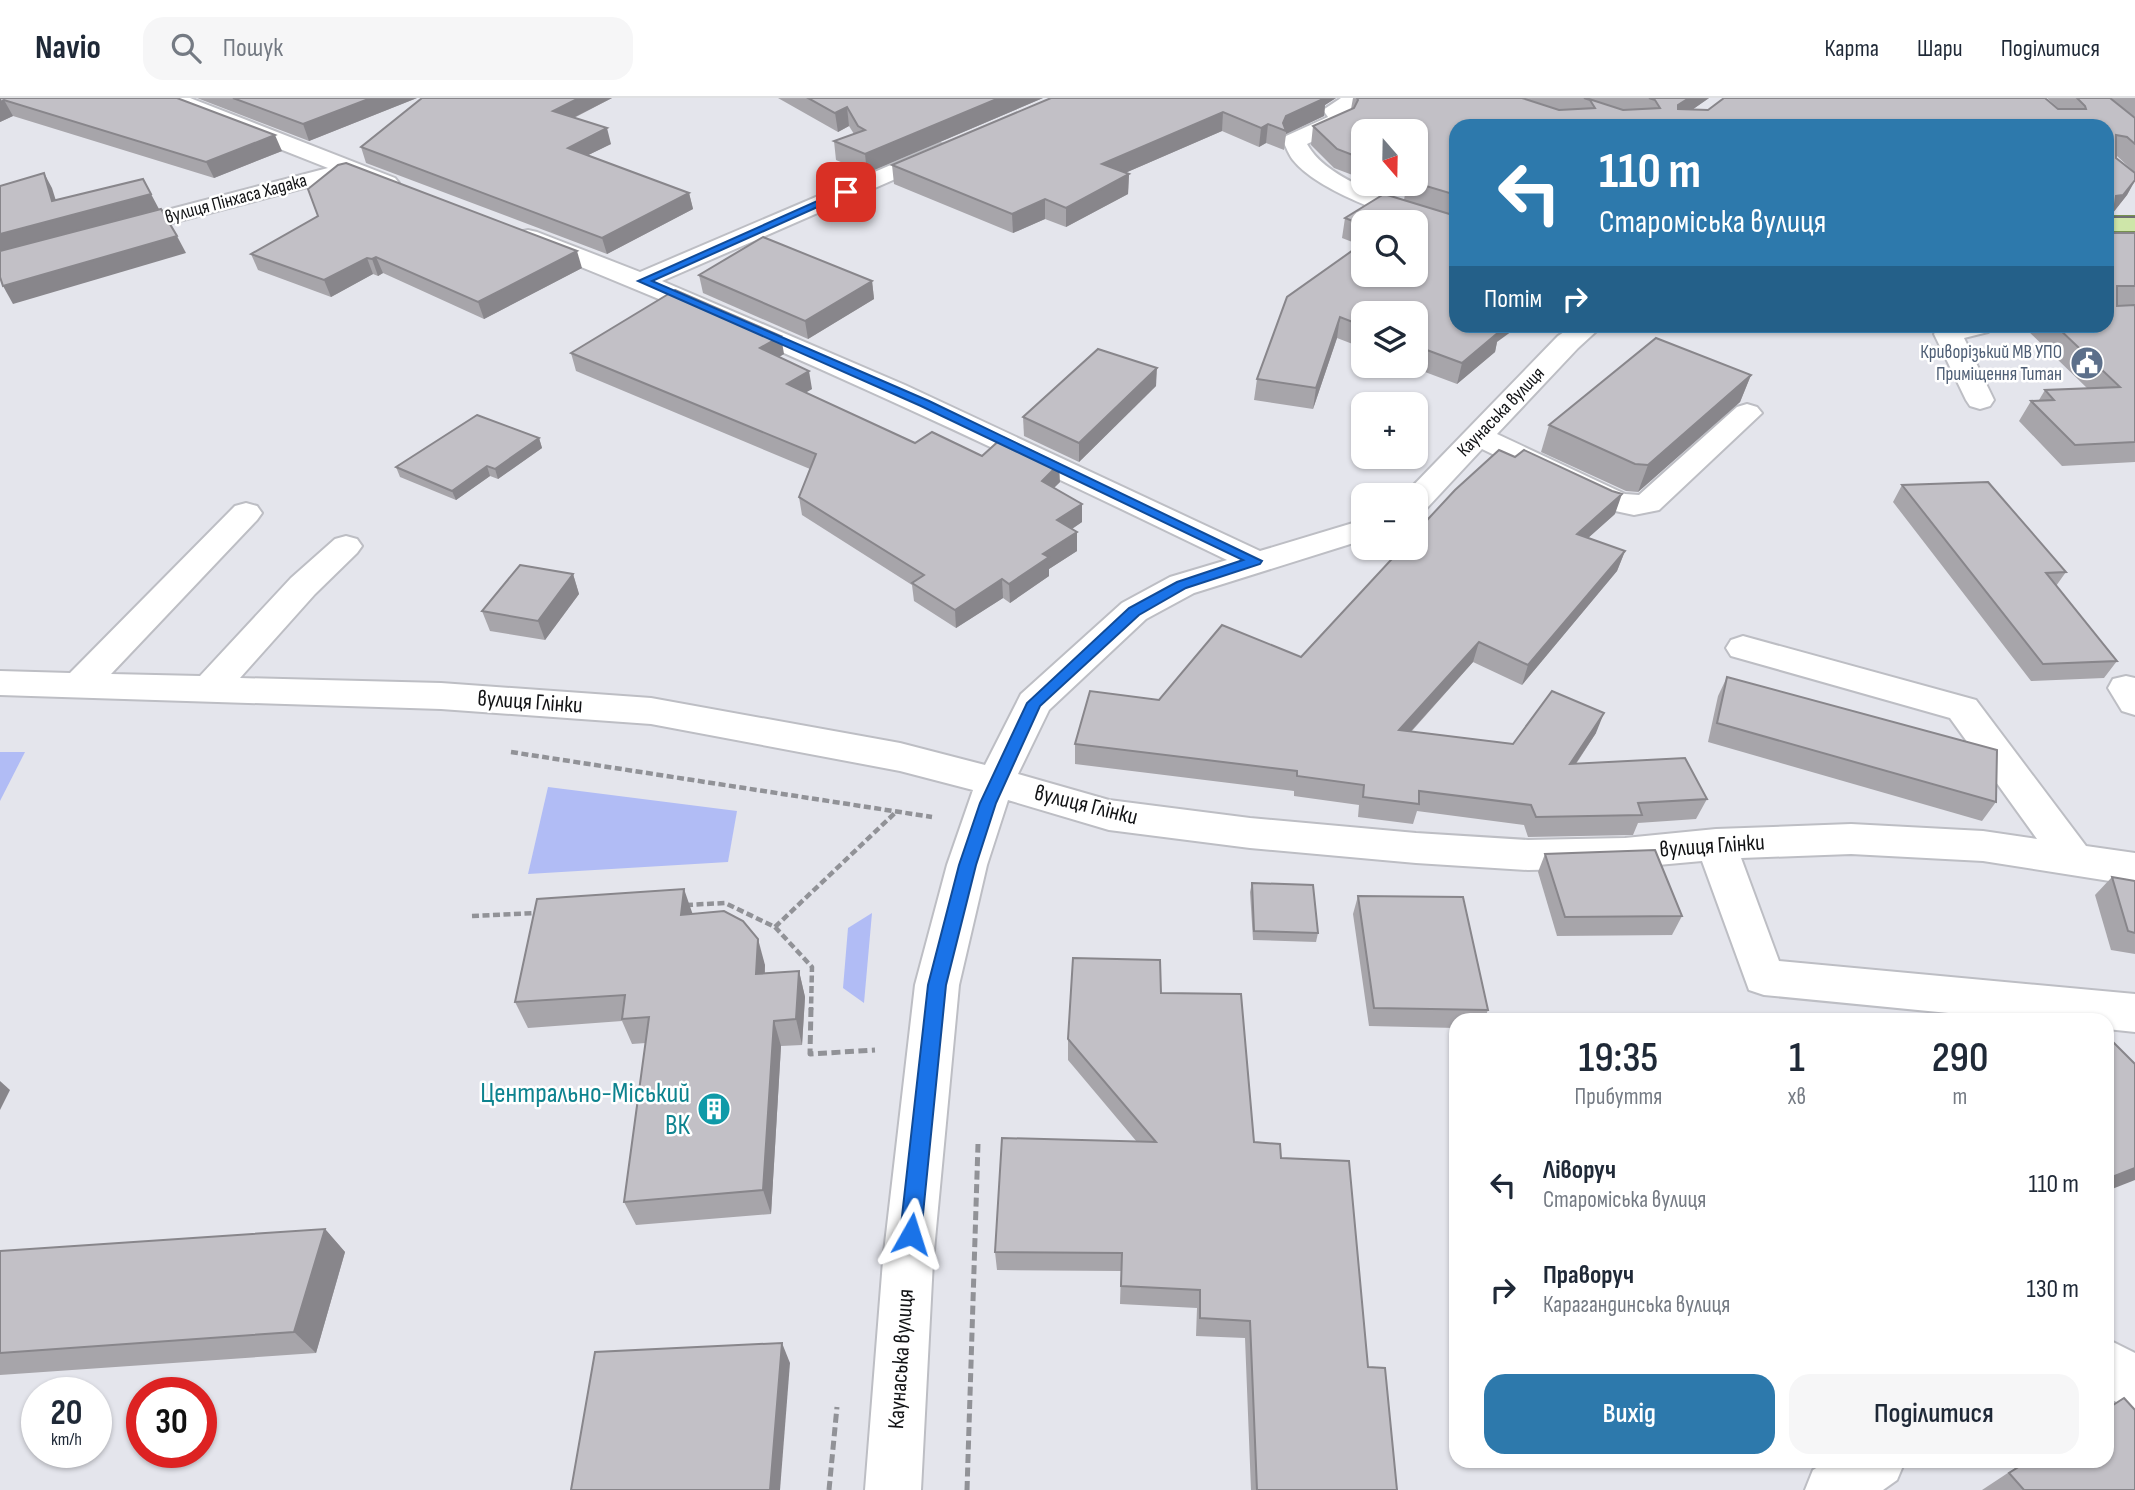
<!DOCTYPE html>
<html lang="uk">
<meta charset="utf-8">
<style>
body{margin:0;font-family:"Sofia Sans Condensed",sans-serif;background:#f6f6f7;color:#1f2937;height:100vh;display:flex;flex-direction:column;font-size:26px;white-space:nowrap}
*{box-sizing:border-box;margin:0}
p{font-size:23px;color:#747a83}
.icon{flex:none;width:38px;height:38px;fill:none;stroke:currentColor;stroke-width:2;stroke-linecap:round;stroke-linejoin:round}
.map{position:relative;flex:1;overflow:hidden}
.drawer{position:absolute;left:1449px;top:915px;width:665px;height:455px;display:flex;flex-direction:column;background:#fff;border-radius:21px;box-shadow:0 2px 5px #0004}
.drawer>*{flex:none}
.hud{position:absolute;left:1449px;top:21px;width:665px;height:214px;border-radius:21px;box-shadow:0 2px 5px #0004;background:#2d79ac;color:#fff;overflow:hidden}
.needle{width:46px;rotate:160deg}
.buttons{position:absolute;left:1351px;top:21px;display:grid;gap:14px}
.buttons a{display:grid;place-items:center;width:77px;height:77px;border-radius:14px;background:#fff;box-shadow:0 2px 5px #0004;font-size:35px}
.speed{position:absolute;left:21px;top:1279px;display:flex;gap:14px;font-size:35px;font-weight:700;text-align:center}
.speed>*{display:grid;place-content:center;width:91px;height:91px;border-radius:50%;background:#fff;box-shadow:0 2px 5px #0004;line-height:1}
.speed small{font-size:18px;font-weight:400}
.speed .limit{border:10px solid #d22;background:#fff;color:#111}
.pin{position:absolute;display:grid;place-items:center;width:60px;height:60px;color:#fff;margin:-30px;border-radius:14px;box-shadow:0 4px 10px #0006}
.me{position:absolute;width:77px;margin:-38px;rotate:6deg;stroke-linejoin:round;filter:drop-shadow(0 0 5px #0008)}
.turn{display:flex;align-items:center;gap:24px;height:147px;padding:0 35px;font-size:32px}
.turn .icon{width:91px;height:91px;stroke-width:2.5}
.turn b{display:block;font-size:49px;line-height:60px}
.then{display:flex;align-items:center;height:66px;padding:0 35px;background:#0003;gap:14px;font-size:26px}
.eta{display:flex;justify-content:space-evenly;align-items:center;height:119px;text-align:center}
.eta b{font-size:42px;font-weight:600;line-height:49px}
.button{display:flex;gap:14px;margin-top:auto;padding:14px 35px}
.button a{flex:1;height:80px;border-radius:21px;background:#2d79ac;color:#fff;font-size:28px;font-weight:600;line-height:80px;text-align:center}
.button a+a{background:#f6f6f7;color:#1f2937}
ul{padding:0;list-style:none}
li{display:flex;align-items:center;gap:21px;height:105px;padding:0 35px}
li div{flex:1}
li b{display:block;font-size:26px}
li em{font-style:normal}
header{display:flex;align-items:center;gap:42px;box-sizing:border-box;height:98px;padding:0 35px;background:#fff;border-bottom:2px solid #e0e1e3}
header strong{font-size:33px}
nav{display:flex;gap:38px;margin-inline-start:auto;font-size:24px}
.search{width:490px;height:63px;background:#f6f6f7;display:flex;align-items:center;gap:18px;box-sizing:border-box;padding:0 24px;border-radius:21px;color:#747a83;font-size:26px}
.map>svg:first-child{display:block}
.green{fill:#b1bcf5}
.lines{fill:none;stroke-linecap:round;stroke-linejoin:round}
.minor-casing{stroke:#bdbec4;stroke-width:4}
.major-casing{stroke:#779250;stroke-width:4}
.path-far1{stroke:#919297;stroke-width:4.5;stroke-dasharray:7 3.5;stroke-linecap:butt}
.path{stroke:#919297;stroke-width:5;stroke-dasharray:9 4.5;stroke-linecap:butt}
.minor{fill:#fff;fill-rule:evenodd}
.major{fill:#cee6a9;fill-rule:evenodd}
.tram{stroke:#6e6f73;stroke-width:2}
.wall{fill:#a7a5aa;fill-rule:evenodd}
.shaded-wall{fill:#88868b}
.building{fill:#c2c0c6;stroke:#88868b;stroke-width:2}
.route{fill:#1a73e8;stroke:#114b97;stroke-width:2}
.labels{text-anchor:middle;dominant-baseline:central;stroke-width:5;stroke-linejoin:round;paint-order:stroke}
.far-street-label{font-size:19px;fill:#121315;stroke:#fff}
.far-service-label{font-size:19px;fill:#4e5e75;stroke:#fff;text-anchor:end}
.street-label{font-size:23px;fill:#121315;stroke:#fff}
.near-culture-label{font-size:28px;fill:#0d838f;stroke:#fff;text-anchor:end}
</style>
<header>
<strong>Navio</strong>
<div class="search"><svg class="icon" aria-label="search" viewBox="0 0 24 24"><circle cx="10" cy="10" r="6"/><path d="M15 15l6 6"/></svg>Пошук</div>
<nav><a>Карта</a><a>Шари</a><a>Поділитися</a></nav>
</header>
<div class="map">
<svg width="2135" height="1392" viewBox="0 0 2135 1392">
<rect width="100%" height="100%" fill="#e4e5ec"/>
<g class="green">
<polygon points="0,654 25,654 0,703"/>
<polygon points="548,689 737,713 728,764 528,776"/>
<polygon points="872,815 864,905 843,890 848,830"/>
</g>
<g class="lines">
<defs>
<g id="minor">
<polygon points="160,0 190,0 395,80 399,85 395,90 379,90 349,78 115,140 106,138 103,133 106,128 328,70 163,5"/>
<path d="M 1341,0 L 1368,0 L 1347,14 L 1353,21 L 1350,26 L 1307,46 C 1330,88 1412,106 1456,121 L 1456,136 C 1413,126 1321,97 1293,62 C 1289,57 1286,49 1283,43 L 1286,38 L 1328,19 L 1323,12 Z"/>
<path d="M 940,46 L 948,48 L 951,53 L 948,58 L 662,183 L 905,287 L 1260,453 L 1363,422 L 1363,442 L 1194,495 L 1146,521 L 1049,612 L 1018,676 L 1109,702 L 1250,720 L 1416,735 L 1528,742 L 1625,740 L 1716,731 L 1851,726 L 1983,733 L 2037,741 L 1950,620 L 1731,558 L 1726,550 L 1731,542 L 1743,538 L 1976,602 L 2086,748 L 2135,755 L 2135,787 L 1983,763 L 1851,756 L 1741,760 L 1779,863 L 2135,896 L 2135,934 L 2107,931 L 2107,922 L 2020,922 L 1764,897 L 1749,892 L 1702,763 L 1625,770 L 1528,772 L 1416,765 L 1250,750 L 1109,732 L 1008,702 L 987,767 L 959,887 L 933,1163 L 921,1392 L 865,1392 L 883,1163 L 915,887 L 947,767 L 973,692 L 900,673 L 651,626 L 441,611 L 0,597 L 0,573 L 70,575 L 235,408 L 246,405 L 257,408 L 262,415 L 257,422 L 111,576 L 200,578 L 291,480 L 335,441 L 346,438 L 357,441 L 362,448 L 357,455 L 315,496 L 240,580 L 441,585 L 651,600 L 900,645 L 985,667 L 1021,596 L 1122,505 L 1170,479 L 1227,462 C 994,349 760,239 519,144 L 516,139 L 519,134 L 528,132 L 537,134 L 640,174 Z"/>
<polygon points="1573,228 1602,228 1578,250 1497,336 1625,396 1639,397 1737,309 1747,306 1757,309 1762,315 1659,412 1634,417 1606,411 1482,351 1427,410 1416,412 1416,397 1405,396 1558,238"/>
<polygon points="1949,228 1991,228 1988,234 1964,240 1994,302 1990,308 1980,311 1970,308 1966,302 1934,236 1938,230"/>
<polygon points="2126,578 2135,580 2135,617 2122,613 2108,590 2113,581"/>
<polygon points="2107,1241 2135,1255 2135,1314 2107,1299"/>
<polygon points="1828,1363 1905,1363 1897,1382 1883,1392 1805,1392 1813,1372"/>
</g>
<rect id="major" x="2107" y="119" width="28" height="14"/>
</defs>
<use href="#minor" class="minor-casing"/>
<use href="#major" class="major-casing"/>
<g class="path-far1">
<polyline points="511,654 932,719"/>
<polyline points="686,807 725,805 775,829 812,869 811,912"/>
<polyline points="472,818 537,815"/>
<polyline points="775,829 896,714"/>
</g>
<g class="path">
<polyline points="811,910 810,956 875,952"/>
<polyline points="829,1392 837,1309"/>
<polyline points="967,1392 978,1046"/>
</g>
<use href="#minor" class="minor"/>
<use href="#major" class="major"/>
<polyline class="tram" points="2107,119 2135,119"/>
</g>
<g class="wall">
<polygon points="0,0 282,53 214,80 13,18 0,24"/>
<polygon points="197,0 417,0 309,43"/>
<polygon points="422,0 612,0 574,20 611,46 588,57 689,95 693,111 607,156 366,65 361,49"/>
<polygon points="778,0 1043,0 867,75 836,62 834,43 854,36 849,28 838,34"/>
<polygon points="1051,0 1336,0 1325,7 1324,18 1286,36 1284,52 1266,45 1259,49 1222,33 1125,75 1129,76 1128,96 1066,129 1045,121 1013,135 894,86 892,67"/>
<path d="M 1353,0 L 1709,0 L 1693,11 L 2059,11 L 2047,0 L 2135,0 L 2135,83 L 2127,97 L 2112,116 L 2109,117 L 2107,121 L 2107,28 L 1456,28 L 1456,228 L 1497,244 L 1495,254 L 1457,286 L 1409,268 L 1416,268 L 1416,215 L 1363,215 L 1363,250 L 1337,240 L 1313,311 L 1254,302 L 1257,281 L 1360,147 L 1342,140 L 1345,120 L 1441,114 L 1452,117 L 1404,102 L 1405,96 L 1376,86 L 1416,86 L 1416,33 L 1363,33 L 1363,81 L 1334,70 L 1311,47 L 1313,28 L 1351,11 ZM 2116,58 L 2117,58 L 2133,73 L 2116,60 ZM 1363,124 L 1416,124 L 1363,177 Z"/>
<polygon points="318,118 582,170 484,221 383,175 378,178 373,176 331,199 258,172 251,156"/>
<polygon points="2107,135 2135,135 2135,364 2062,368 2019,323 2031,303 2039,302 2045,292 2087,290 2023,228 2107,228"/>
<polygon points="699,177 872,183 874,201 808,241 703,195"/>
<polygon points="571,255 784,256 779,259 812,291 805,294 915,345 982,358 1060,384 1054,390 1082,424 1072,431 1077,453 1049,471 1049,478 1010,505 1003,500 956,530 914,503 912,487 802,417 799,399 810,371 576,273"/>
<polygon points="1751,277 1740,304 1638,394 1626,393 1541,354 1549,327"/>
<polygon points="1156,288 1079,364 1024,338 1023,319"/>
<polygon points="539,340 542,350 498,381 490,378 456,402 400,379 396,369"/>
<polygon points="1902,387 2066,474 2056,488 2117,563 2104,580 2031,583 1893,404"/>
<polygon points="1615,416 1588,440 1625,453 1617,473 1522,587 1473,564 1411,634 1513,646 1596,635 1576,666 1707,701 1696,721 1638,725 1633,737 1528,739 1524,727 1417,713 1413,726 1358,719 1359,707 1294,698 1294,693 1075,666 1075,646 1159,602 1301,559"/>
<polygon points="573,476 579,496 545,542 490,533 482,513"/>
<polygon points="1727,579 1996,704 1982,723 1708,644 1718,598"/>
<polygon points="1545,756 1682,818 1672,837 1557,838 1538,774"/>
<polygon points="2112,779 2135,783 2135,856 2111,852 2095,797"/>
<polygon points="1252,785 1318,835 1316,844 1253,842 1250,794"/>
<polygon points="1358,798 1488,912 1484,922 1456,922 1456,930 1369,928 1353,816"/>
<polygon points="692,816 765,867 765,875 799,873 805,899 802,947 781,948 771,1116 636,1127 624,1104 646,945 632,946 622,923 528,930 515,904"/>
<polygon points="1161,895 1254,1044 1281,1060 1368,1269 1397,1392 1251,1392 1245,1240 1196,1238 1197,1210 1120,1206 1121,1173 997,1172 995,1154 1137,1044 1068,962 1068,941"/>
<polygon points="325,1131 345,1154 316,1255 0,1277 0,1153"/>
<polygon points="2026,1363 2107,1363 2135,1392 1982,1392"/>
</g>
<g class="shaded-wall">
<polygon points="371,0 417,0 309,43 303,26"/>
<polygon points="579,0 612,0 557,28 553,13"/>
<polygon points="999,0 1043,0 867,75 865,56"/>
<polygon points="1323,0 1336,0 1325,7 1324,18 1286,36 1286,33 1283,25 1286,18"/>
<polygon points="1689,0 1709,0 1672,26 1678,7"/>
<polygon points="4,2 13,18 0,24 0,4"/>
<polygon points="847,9 849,28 838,34 835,15"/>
<polygon points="1223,14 1222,33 1102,85 1102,66"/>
<polygon points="1268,26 1266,45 1259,49 1261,30"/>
<polygon points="607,30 611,46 572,65 568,50"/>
<polygon points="275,37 282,53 214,80 206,64"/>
<polygon points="44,75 52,90 61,119 52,103"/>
<polygon points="1129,76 1128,96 1066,129 1066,110"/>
<polygon points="2135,82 2127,97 2112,116 2109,117 2107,121 2107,117 2116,98"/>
<polygon points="689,95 693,111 607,156 602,140"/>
<polygon points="151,96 159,111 0,154 0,136"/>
<polygon points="1045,101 1045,121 1013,135 1012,116"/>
<polygon points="177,138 186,155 13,206 3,188"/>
<polygon points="577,153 582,170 484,221 478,204"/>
<polygon points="376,159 383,175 378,178 372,161"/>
<polygon points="367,160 373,176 331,199 324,182"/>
<polygon points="872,183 874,201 808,241 805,223"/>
<polygon points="1340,219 1337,240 1313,311 1316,290"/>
<polygon points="1497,228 1519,228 1497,244 1495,254 1457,286 1462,265"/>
<polygon points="781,238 784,256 763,268 760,250"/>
<polygon points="1157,270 1156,288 1079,364 1079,345"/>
<polygon points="809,273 812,291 790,304 787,286"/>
<polygon points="1751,277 1740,304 1638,394 1648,367"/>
<polygon points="539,340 542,350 498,381 495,371"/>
<polygon points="1059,366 1060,384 1042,401 1042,383"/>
<polygon points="487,368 490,378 456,402 452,393"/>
<polygon points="1622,396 1615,416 1570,456 1577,436"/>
<polygon points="1082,406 1082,424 1057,441 1057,422"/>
<polygon points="1077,434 1077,453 1049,471 1049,478 1010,505 1009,486 1043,456"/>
<polygon points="1625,453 1617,473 1522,587 1528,567"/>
<polygon points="573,476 579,496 545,542 538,523"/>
<polygon points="1002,481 1003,500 956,530 955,512"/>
<polygon points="1479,544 1473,564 1394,652 1399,632"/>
<polygon points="1604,615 1596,635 1562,686 1570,666"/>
<polygon points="684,791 693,817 681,817"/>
<polygon points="758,841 765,867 763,902 756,876"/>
<polygon points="799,873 805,899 802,947 796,921"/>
<polygon points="774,923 781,948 771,1116 763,1092"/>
<polygon points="0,983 10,992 0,1012"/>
<polygon points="2135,1070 2135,1082 2107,1093 2107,1081"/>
<polygon points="325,1131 345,1154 316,1255 294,1234"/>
<polygon points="782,1245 790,1265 780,1392 770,1392"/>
</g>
<g class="building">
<polygon points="0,0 177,0 275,37 206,64 4,2 0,4"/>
<polygon points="233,0 371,0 303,26"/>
<polygon points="422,0 579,0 553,13 607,30 568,50 689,95 602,140 361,49"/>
<polygon points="808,0 999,0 865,56 834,43 865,32 858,28 847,9 835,15"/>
<polygon points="1051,0 1325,0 1286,18 1283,25 1286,33 1268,26 1261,30 1223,14 1102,66 1129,76 1066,110 1045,101 1012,116 892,67"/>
<polygon points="1357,0 1522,0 1559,12 1595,10 1590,2 1584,0 1586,0 1623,12 1660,10 1655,2 1649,0 1689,0 1678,7 1678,11 1708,12 1724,0 2045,0 2058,11 2086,11 2085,8 2077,0 2110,0 2135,20 2135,46 2127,39 2116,37 2116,60 2135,75 2135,82 2123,97 2116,98 2115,106 2107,115 2107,28 1456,28 1456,97 1416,85 1416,33 1363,33 1363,61 1337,51 1313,28 1354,10 1358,2"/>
<polygon points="346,65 577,153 478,204 376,159 372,161 367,160 324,182 251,156 318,118 308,91 338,67"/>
<polygon points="44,75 52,103 143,81 151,96 0,136 0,88"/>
<polygon points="1384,96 1456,118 1456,228 1497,228 1493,230 1500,233 1462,265 1416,248 1416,215 1363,215 1363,228 1340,219 1316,290 1257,281 1287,199 1363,145 1363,177 1416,177 1416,124 1363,124 1363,127 1345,120"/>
<polygon points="161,111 177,138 3,188 0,179 0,153"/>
<polygon points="2107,135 2135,135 2135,188 2117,188 2117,208 2135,207 2135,344 2075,347 2031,303 2054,302 2045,292 2120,289 2056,228 2107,228"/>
<polygon points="763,139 872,183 805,223 699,177"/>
<polygon points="675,192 781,238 760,250 809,273 787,286 915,345 932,334 982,358 1003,339 1059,366 1042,383 1082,406 1057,422 1077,434 1043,456 1049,459 1009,486 1002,481 955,512 912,485 924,477 799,399 816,356 571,255"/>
<polygon points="1656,240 1751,277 1648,367 1635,366 1549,327"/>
<polygon points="1098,251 1157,270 1079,345 1023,319"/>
<polygon points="477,317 539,340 495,371 487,368 452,393 396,369"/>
<polygon points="1499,352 1515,359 1524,352 1612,393 1622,396 1577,436 1625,453 1528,567 1479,544 1399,632 1513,646 1552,593 1604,615 1570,666 1685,660 1707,701 1638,705 1642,717 1536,719 1531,707 1419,693 1419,706 1363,699 1364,687 1297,678 1297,673 1075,646 1090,593 1159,602 1222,527 1301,559 1402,450 1416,450 1416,434 1455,392"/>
<polygon points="1988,384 2066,474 2046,475 2117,563 2043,566 1902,387"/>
<polygon points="520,467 573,476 538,523 482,513"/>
<polygon points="1727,579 1997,652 1996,704 1717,625"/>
<polygon points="1655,752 1682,818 1565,819 1545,756"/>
<polygon points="2112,779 2135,783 2135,835 2128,833"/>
<polygon points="1252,785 1313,787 1318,835 1254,833"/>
<polygon points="684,791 681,817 724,813 743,823 758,841 756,876 799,873 796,921 774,923 763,1092 624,1104 649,919 622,921 625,897 515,904 537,801"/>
<polygon points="1358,798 1463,799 1488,912 1374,910"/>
<polygon points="1073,860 1160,862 1161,895 1241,896 1254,1044 1280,1046 1281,1060 1349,1063 1368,1269 1385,1270 1397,1392 1257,1392 1250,1223 1200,1220 1200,1192 1121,1188 1122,1155 995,1154 1002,1040 1156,1044 1068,941"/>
<polygon points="2107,938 2135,966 2135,1070 2107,1081"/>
<polygon points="325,1131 294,1234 0,1255 0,1153"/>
<polygon points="782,1245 770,1392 571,1392 595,1254"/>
<polygon points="2124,1300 2135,1312 2135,1392 2024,1392 2009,1375 2028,1363 2107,1363 2107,1311"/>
</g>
<polygon class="route" points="842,92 851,94 652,183 929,303 1262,463 1260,466 1186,490 1139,517 1040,608 996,705 976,767 946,887 921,1136 918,1142 911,1145 903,1142 900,1136 928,887 959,767 980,705 1027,605 1129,510 1177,484 1243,462 921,308 638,183"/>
<defs>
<symbol id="civic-disc" viewBox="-11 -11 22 22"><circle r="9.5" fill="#5c6f8a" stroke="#fff"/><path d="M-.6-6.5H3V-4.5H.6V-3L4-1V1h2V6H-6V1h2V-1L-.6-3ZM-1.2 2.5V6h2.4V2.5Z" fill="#fff"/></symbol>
<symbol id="building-disc" viewBox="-11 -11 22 22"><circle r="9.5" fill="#0f9aa8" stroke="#fff"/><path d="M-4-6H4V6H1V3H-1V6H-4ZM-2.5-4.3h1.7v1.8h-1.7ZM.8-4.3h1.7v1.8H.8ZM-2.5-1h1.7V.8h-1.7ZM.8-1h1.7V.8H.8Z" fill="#fff"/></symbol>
</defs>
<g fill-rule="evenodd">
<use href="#civic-disc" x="2068" y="246" width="38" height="38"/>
<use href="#building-disc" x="695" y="992" width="38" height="38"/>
</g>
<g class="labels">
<g class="far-street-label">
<text transform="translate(236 101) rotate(-15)">вулиця Пінхаса Хадака</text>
<text transform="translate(1501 314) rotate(-46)">Каунаська вулиця</text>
</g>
<g class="far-service-label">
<text x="2062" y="254">Криворізький МВ УПО<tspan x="2062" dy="22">Приміщення Титан</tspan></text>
</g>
<g class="street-label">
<text transform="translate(530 604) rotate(4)">вулиця Глінки</text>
<text transform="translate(1086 707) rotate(14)">вулиця Глінки</text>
<text transform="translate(1712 748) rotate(-4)">вулиця Глінки</text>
<text transform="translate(901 1261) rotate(-86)">Каунаська вулиця</text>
</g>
<g class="near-culture-label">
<text x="690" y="995">Центрально-Міський<tspan x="690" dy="32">ВК</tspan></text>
</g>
</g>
</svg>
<div class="buttons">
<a><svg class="needle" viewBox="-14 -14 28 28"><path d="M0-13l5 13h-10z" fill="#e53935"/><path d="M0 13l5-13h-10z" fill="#747a83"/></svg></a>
<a><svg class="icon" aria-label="search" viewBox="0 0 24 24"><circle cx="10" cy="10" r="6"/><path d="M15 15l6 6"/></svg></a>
<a><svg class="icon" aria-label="layers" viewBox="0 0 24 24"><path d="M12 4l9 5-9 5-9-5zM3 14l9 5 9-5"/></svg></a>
<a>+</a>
<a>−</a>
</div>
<div class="speed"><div>20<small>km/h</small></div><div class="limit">30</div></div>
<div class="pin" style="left:846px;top:94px;background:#d93025"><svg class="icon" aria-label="arrive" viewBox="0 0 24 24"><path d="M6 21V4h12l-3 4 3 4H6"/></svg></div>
<svg class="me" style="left:911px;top:1136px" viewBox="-20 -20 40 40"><path d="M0-17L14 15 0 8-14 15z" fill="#1a73e8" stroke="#fff" stroke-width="4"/></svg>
<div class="hud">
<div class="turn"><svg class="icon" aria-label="left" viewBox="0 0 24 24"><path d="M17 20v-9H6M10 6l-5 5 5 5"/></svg><div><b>110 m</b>Староміська вулиця</div></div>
<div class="then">Потім<svg class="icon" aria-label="right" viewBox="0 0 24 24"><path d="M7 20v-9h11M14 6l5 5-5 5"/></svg></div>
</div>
<section class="drawer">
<div class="eta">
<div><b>19:35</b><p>Прибуття</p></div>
<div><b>1</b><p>хв</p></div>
<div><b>290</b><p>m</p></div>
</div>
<ul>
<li><svg class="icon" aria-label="left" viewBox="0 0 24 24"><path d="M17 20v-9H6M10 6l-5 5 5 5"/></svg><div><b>Ліворуч</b><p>Староміська вулиця</p></div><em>110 m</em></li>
<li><svg class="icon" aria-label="right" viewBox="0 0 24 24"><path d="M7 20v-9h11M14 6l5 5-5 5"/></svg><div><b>Праворуч</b><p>Карагандинська вулиця</p></div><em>130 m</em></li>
</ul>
<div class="button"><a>Вихід</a><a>Поділитися</a></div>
</section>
</div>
